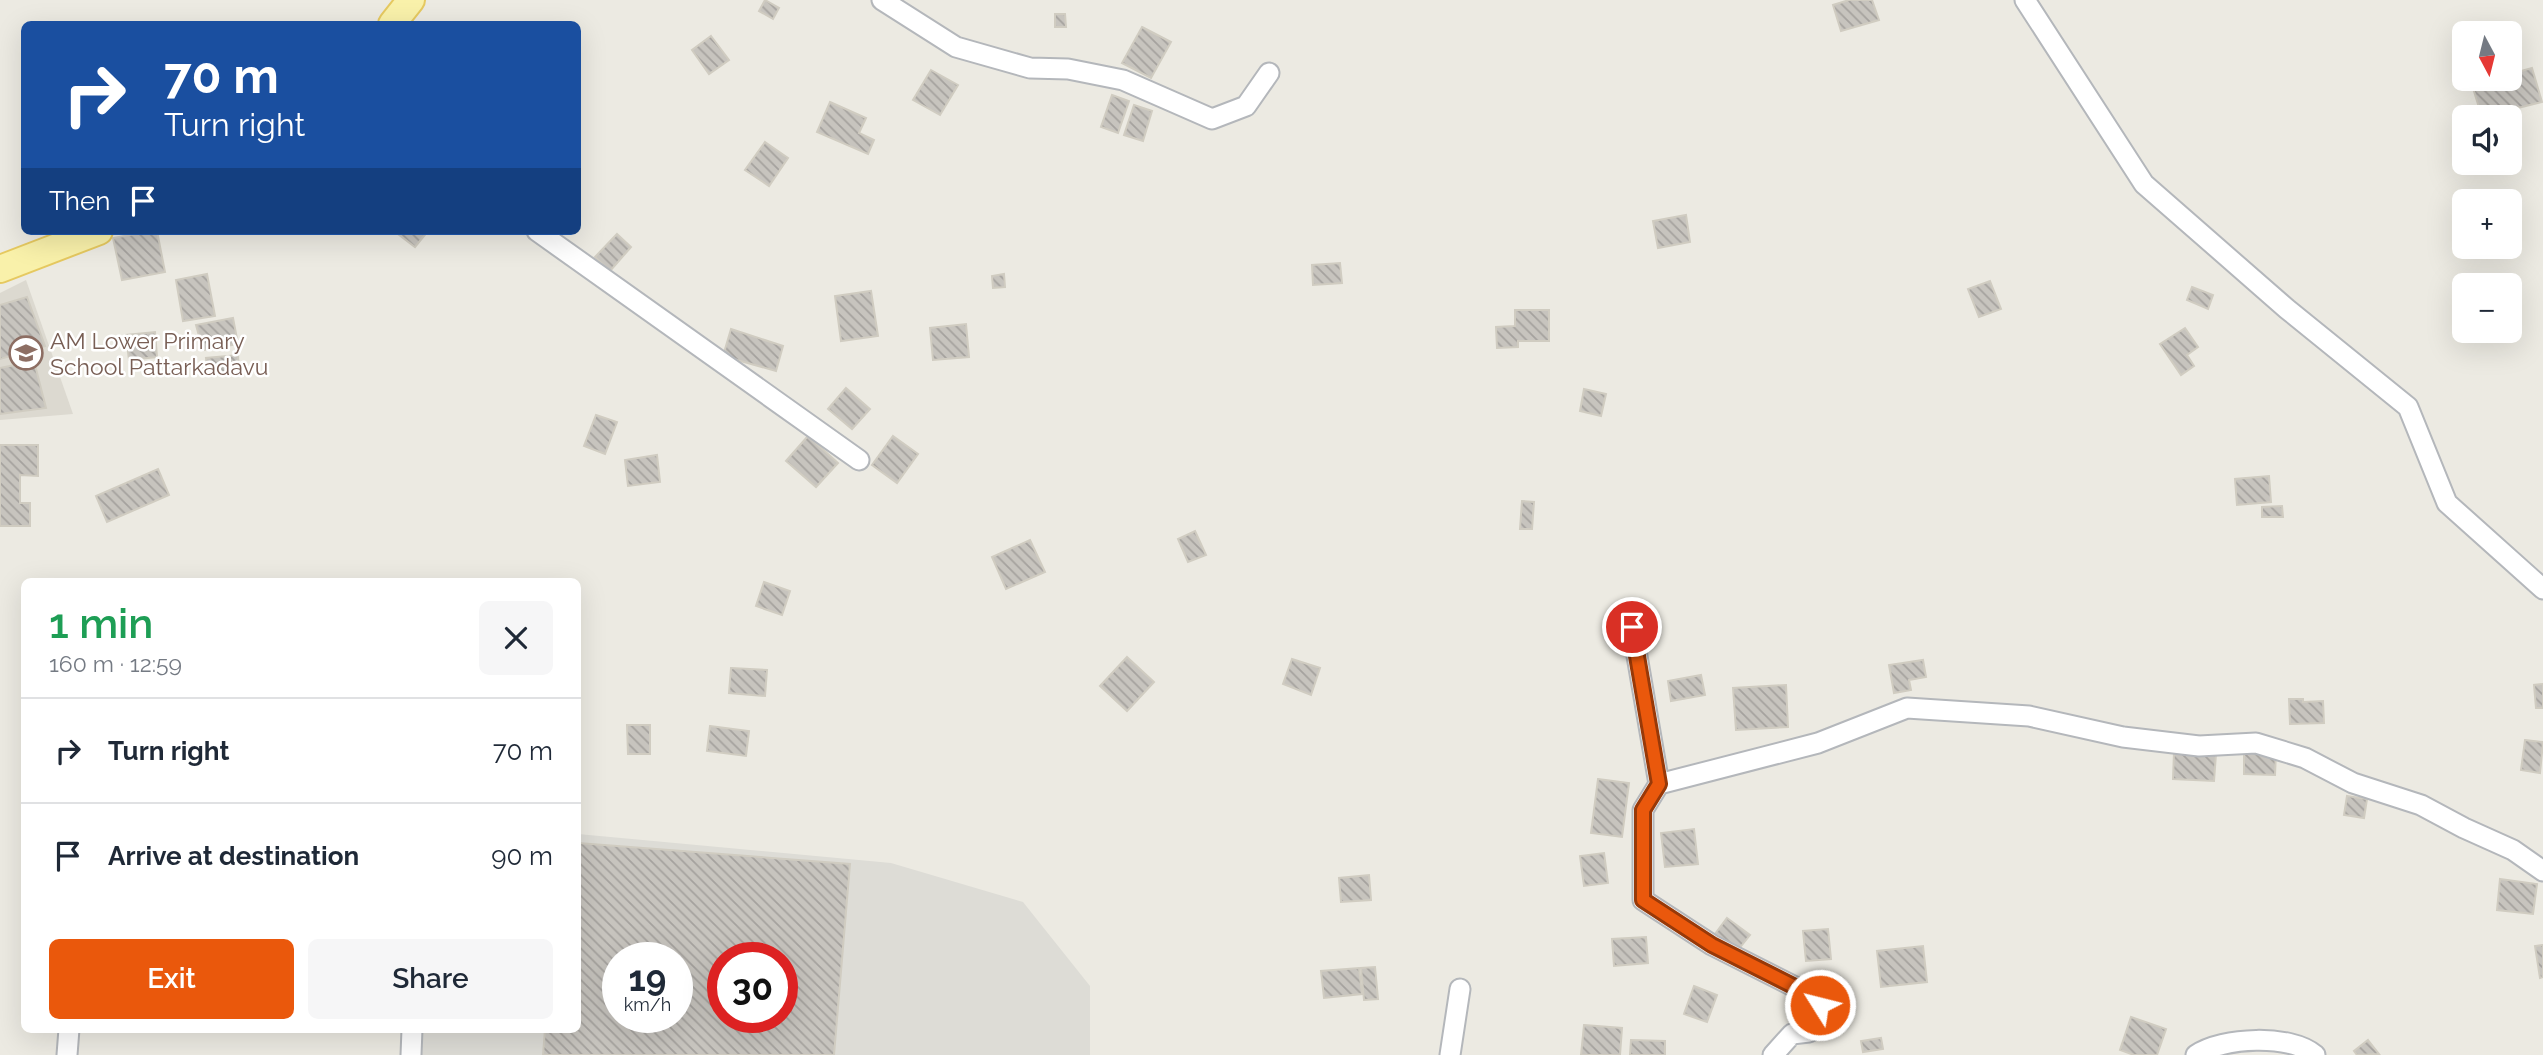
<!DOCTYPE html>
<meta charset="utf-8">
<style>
body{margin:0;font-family:Raleway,sans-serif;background:#f6f6f7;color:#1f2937;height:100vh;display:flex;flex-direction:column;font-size:26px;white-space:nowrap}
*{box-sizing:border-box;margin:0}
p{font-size:23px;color:#747a83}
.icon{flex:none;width:38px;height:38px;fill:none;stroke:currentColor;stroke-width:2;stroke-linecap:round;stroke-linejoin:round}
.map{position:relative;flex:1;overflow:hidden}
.sheet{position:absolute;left:21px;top:578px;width:560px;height:455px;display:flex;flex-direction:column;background:#fff;border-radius:10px;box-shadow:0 7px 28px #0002}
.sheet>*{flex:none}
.guide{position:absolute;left:21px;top:21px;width:560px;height:214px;border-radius:10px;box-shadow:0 7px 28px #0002;background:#1a4fa0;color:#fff;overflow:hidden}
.needle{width:46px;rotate:173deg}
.fabs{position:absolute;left:2452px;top:21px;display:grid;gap:14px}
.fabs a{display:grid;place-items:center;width:70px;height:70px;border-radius:10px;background:#fff;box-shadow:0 7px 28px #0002;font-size:35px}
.speed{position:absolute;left:602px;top:942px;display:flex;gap:14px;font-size:35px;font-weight:700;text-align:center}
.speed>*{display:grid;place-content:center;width:91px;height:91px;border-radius:50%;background:#fff;box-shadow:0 7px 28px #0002;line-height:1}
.speed small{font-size:18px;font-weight:400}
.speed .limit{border:10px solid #d22;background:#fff;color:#111}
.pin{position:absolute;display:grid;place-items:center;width:60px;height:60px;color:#fff;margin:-30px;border:4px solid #fff;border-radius:50%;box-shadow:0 2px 7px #0007}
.me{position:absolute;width:77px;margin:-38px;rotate:306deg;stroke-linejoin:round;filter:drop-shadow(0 0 5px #0008)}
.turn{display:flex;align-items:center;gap:24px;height:147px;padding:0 28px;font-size:32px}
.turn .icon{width:91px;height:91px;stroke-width:2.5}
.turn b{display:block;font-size:49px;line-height:60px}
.then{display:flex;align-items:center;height:66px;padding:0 28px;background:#0003;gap:14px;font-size:26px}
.round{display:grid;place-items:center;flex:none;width:74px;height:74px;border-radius:10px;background:#f6f6f7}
.summary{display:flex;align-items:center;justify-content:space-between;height:119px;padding:0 28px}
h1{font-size:42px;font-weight:600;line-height:52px;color:#1e9e55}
.action{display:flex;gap:14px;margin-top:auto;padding:14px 28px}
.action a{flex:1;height:80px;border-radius:10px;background:#ea580c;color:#fff;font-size:28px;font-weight:600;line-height:80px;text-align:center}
.action a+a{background:#f6f6f7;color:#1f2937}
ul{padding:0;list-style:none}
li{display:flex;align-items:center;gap:21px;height:105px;padding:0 28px;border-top:2px solid #e0e1e3}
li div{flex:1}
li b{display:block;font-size:26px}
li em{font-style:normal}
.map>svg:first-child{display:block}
.industrial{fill:#dddcd6;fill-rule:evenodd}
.education{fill:#dcd9d0}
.building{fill:url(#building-back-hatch);stroke:#d0ccc1;stroke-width:2;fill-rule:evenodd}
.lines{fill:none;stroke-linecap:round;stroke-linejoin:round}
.minor-casing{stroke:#b4b7bb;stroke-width:23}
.major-casing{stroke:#e6c960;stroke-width:30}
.minor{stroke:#fff;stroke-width:19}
.major{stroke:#f9f1aa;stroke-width:26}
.route-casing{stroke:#983908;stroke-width:18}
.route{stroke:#ea580c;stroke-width:12}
.labels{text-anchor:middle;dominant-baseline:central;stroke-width:5;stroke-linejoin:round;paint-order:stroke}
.education-label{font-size:23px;fill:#785e54;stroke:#fff;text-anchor:start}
</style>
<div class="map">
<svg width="2543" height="1055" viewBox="0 0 2543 1055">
<defs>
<pattern id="building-back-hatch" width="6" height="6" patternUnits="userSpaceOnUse" patternTransform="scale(1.75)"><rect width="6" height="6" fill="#c7c4be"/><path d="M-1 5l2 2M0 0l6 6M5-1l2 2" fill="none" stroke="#a5a29e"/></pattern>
</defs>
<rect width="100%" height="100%" fill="#eceae2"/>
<path class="industrial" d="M 578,834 L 891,863 L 1023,902 L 1090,986 L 1090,1055 L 422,1055 L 423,1029 L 578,1029 ZM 618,957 L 677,957 L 677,1017 L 618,1017 ZM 723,957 L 782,957 L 782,1017 L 723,1017 Z"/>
<polygon class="education" points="26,280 73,414 0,420 0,293"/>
<g class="building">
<polygon points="765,0 779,8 773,19 759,11"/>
<polygon points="1849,0 1872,0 1879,20 1841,31 1833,5"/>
<polygon points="1055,14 1065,14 1066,27 1055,27"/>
<polygon points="1142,27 1171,42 1151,78 1122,63"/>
<polygon points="711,36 729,60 709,74 692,50"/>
<polygon points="2532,68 2542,102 2482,117 2472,85 2493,79 2510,79 2510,74"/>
<polygon points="931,70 958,85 940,115 913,100"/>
<polygon points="1112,95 1129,101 1118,133 1101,127"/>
<polygon points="830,102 866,118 859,133 874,140 868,154 817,132"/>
<polygon points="1134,105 1152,111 1143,141 1124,135"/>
<polygon points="765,142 788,158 769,186 745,170"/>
<polygon points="1686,215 1690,242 1658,248 1653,221"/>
<polygon points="151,231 157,231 165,272 122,280 113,238"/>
<polygon points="394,231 428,231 415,247"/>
<polygon points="617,234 631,247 610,271 595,257"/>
<polygon points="1340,263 1342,283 1313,285 1312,265"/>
<polygon points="207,274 215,316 183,321 176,280"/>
<polygon points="1004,274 1005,287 993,288 992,276"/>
<polygon points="1990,281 2001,309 1979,317 1968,289"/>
<polygon points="2192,287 2213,295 2208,309 2187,300"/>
<polygon points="871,291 878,336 841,341 835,296"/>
<polygon points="27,297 45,346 0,359 0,305"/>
<polygon points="1515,310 1549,310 1549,341 1518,341 1518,347 1497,348 1496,327 1515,326"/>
<polygon points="233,318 238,344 203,350 196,325"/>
<polygon points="966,324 969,357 933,360 930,328"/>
<polygon points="2185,328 2198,347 2187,355 2194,366 2181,375 2160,344"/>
<polygon points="731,329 783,346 776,371 723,356"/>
<polygon points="155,332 157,357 129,360 126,335"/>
<polygon points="238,355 239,373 208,376 206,358"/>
<polygon points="34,361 46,408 0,414 0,368"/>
<polygon points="846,388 870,409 852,429 828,409"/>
<polygon points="1584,389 1606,394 1601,416 1580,411"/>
<polygon points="596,415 617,422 605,454 584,446"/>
<polygon points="808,436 838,463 816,487 786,461"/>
<polygon points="893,436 918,454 897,483 872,465"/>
<polygon points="0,445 38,445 38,476 20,475 20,503 30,503 30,526 0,526"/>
<polygon points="657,455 660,482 628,486 625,460"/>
<polygon points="158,469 169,495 107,522 96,496"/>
<polygon points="2269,476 2271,502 2237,505 2235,479"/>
<polygon points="1522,501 1534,502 1532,529 1520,529"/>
<polygon points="2282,506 2283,517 2262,517 2262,507"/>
<polygon points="1195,531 1206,555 1188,562 1178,539"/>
<polygon points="1030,540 1045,572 1006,589 992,557"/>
<polygon points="764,582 790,591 782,615 756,606"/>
<polygon points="1127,657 1154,682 1127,711 1100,686"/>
<polygon points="1292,659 1320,668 1311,695 1283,684"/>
<polygon points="1923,660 1926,677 1909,680 1911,690 1894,693 1889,665"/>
<polygon points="731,668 767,670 765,696 729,693"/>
<polygon points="1701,675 1705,695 1671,701 1668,681"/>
<polygon points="2543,684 2543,708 2536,708 2534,685"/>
<polygon points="1786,685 1788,727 1736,730 1733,688"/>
<polygon points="2289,699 2303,699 2303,702 2323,701 2324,723 2290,724"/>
<polygon points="627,725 650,725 650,754 628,754"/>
<polygon points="710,726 749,731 746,756 707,751"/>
<polygon points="2525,740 2543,742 2540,773 2521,770"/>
<polygon points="2244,751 2276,752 2275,775 2244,774"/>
<polygon points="2174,752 2216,754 2214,781 2173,779"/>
<polygon points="1598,779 1629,783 1622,837 1591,833"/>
<polygon points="2347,796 2367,799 2364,818 2344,815"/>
<polygon points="1694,829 1698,864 1665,867 1661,833"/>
<path d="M 578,843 L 850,864 L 834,1055 L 543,1055 L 545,1029 L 578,1029 ZM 618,957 L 677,957 L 677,1017 L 618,1017 ZM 723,957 L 782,957 L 782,1017 L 723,1017 Z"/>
<polygon points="1604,853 1608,883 1584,886 1580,856"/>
<polygon points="1369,875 1371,900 1341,902 1339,878"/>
<polygon points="2500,879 2537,884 2533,914 2497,910"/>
<polygon points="1727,918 1750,935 1738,950 1715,934"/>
<polygon points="1828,929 1831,959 1806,961 1803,931"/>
<polygon points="1646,937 1648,963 1614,966 1612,939"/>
<polygon points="2543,945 2543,977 2540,978 2535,946"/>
<polygon points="1923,946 1927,982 1881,987 1877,951"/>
<polygon points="1375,967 1378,999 1364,1000 1361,968"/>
<polygon points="1359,968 1362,994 1324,998 1321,971"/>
<polygon points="1694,986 1717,995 1707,1022 1684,1014"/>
<polygon points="2131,1017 2166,1029 2157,1055 2134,1055 2120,1050"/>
<polygon points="1584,1025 1622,1028 1620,1055 1581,1055"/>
<polygon points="1881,1038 1883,1049 1863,1052 1861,1041"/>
<polygon points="1631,1040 1665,1041 1665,1055 1630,1055"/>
<polygon points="2368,1040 2379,1054 2357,1055 2354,1051"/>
</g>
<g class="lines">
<defs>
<g id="minor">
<polyline points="882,0 956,47 1030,68 1068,69 1123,80 1212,119 1246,106 1269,73"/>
<polyline points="2025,0 2144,184 2287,309 2408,407 2447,503 2543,589"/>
<polyline points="537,231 859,460"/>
<polyline points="1632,627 1659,784"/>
<polyline points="67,1055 69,1029"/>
<polyline points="411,1055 412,1029"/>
<polyline points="1450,1055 1460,989"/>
<polyline points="1773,1055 1792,1034 1809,1032 1820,1005 1803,991 1712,945 1643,900 1643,810 1659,784 1818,743 1907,708 2029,716 2123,737 2199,746 2256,743 2305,758 2353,783 2421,805 2464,828 2513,850 2543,871"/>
<path d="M 2196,1055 C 2222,1037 2291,1034 2315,1055"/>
</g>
<g id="major">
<polyline points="392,24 411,0"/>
<polyline points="0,269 99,231"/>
</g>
</defs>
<use href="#minor" class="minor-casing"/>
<use href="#major" class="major-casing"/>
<use href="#minor" class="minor"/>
<use href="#major" class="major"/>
</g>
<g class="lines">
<defs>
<polyline id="route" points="1632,627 1659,784 1643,810 1643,900 1712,945 1803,991 1820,1005"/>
</defs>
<use href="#route" class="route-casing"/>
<use href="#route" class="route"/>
</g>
<defs>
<symbol id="school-ring" viewBox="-11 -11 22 22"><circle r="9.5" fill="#fff" stroke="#8d6e63" stroke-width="1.5"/><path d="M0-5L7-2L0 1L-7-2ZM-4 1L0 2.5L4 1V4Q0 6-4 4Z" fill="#8d6e63"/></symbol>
</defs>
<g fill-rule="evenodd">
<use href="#school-ring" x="7" y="334" width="38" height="38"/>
</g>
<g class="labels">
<g class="education-label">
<text x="50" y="340">AM Lower Primary<tspan x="50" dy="26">School Pattarkadavu</tspan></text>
</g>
</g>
</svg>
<div class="fabs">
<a><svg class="needle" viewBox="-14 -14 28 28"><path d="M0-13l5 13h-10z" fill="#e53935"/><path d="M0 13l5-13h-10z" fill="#747a83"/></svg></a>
<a><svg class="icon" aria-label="sound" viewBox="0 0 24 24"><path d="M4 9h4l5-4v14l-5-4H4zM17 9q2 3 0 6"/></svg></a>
<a>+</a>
<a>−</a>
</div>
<div class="speed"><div>19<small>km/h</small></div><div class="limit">30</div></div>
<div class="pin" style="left:1632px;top:627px;background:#d93025"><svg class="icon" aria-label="arrive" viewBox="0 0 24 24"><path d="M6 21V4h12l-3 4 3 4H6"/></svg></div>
<svg class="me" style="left:1820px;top:1005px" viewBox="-20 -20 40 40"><circle r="17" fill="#ea580c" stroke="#fff" stroke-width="3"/><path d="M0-11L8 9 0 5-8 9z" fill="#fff"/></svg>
<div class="guide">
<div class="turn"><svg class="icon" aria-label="right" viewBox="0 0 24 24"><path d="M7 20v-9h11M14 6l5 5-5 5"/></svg><div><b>70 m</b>Turn right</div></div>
<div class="then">Then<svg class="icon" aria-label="arrive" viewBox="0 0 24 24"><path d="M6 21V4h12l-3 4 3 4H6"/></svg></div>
</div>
<section class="sheet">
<div class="summary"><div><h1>1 min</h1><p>160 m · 12:59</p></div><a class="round"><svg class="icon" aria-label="close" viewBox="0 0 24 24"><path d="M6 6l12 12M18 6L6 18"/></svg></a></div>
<ul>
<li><svg class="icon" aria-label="right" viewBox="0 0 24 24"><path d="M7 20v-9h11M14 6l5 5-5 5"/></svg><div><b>Turn right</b></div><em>70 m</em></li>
<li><svg class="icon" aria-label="arrive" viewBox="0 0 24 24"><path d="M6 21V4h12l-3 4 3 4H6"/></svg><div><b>Arrive at destination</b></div><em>90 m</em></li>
</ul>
<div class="action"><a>Exit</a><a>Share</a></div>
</section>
</div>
